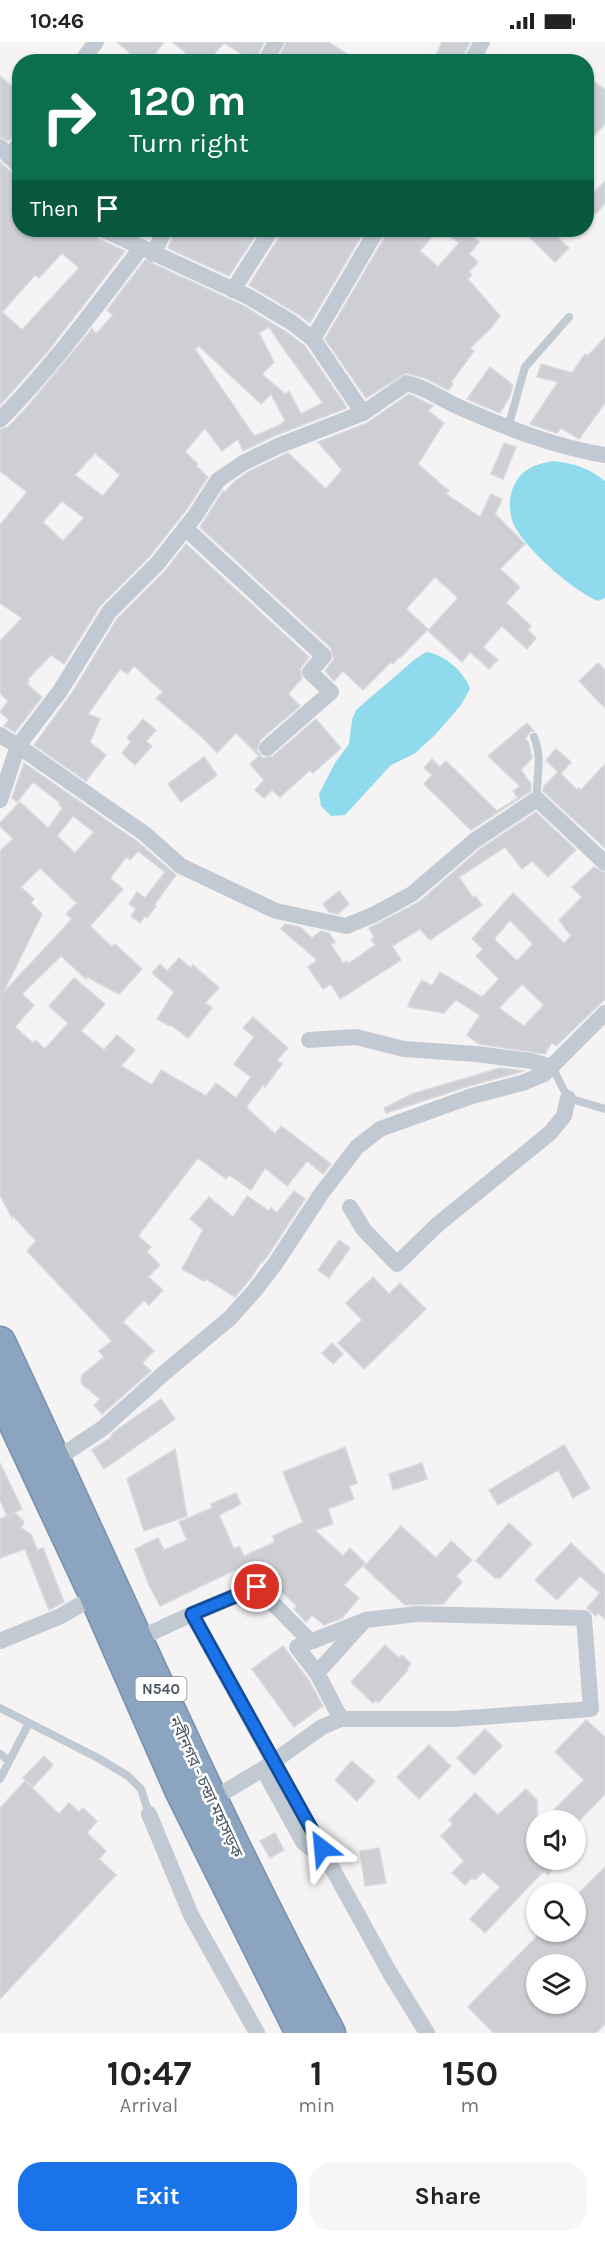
<!DOCTYPE html>
<meta charset="utf-8">
<style>
body{margin:0;font-family:Karla,"Noto Sans Bengali",sans-serif;background:#f6f6f6;color:#222;height:100vh;display:flex;flex-direction:column;font-size:22px;white-space:nowrap}
*{box-sizing:border-box;margin:0}
p{font-size:20px;color:#767676}
.icon{flex:none;width:33px;height:33px;fill:none;stroke:currentColor;stroke-width:2;stroke-linecap:round;stroke-linejoin:round}
.map{position:relative;height:1991px;overflow:hidden}
.side{display:flex;flex-direction:column;background:#fff;flex:1}
.side>*{flex:none}
.top-card{position:absolute;left:12px;top:12px;width:582px;height:183px;border-radius:24px;box-shadow:0 2px 4px #0004;background:#0b6e4f;color:#fff;overflow:hidden}
.fabs{position:absolute;left:526px;top:1768px;display:grid;gap:12px}
.fabs a{display:grid;place-items:center;width:60px;height:60px;border-radius:50%;background:#fff;box-shadow:0 2px 4px #0004;font-size:30px}
.pin{position:absolute;display:grid;place-items:center;width:51px;height:51px;color:#fff;margin:-26px;border:3px solid #fff;border-radius:50%;box-shadow:0 2px 6px #0007}
.me{position:absolute;width:66px;margin:-33px;rotate:331deg;stroke-linejoin:round;filter:drop-shadow(0 0 4px #0008)}
.turn{display:flex;align-items:center;gap:21px;height:126px;padding:0 18px;font-size:27px}
.turn .icon{width:78px;height:78px;stroke-width:2.5}
.turn b{display:block;font-size:42px;line-height:51px}
.then{display:flex;align-items:center;height:57px;padding:0 18px;background:#0003;gap:12px;font-size:22px}
.eta{display:flex;justify-content:space-evenly;align-items:center;height:102px;text-align:center}
.eta b{font-size:36px;font-weight:700;line-height:42px}
.button{display:flex;gap:12px;margin-top:auto;padding:12px 18px}
.button a{flex:1;height:69px;border-radius:24px;background:#1a73e8;color:#fff;font-size:24px;font-weight:700;line-height:69px;text-align:center}
.button a+a{background:#f6f6f6;color:#222}
.status{display:flex;justify-content:space-between;align-items:center;height:42px;padding:0 30px;background:#fff;direction:ltr}
.status svg{height:16px;fill:currentColor}
.map>svg:first-child{display:block}
.water{fill:#90daee}
.building{fill:#cdcfd5;stroke:#d7d9de;stroke-width:1.5;fill-rule:evenodd}
.lines{fill:none;stroke-linecap:round;stroke-linejoin:round}
.highway-casing{stroke:#7690ad;stroke-width:33}
.lane{stroke:#c1cad2;stroke-width:8}
.street{stroke:#c1cad2;stroke-width:16}
.highway{stroke:#8ba5c1;stroke-width:30}
.route-casing{stroke:#114b97;stroke-width:15}
.route{stroke:#1a73e8;stroke-width:10}
.labels{text-anchor:middle;dominant-baseline:central;stroke-width:5;stroke-linejoin:round;paint-order:stroke}
.shield{fill:#fff;stroke:#808990;stroke-width:1.5}
.shield-label{font-size:15px;font-weight:bold;fill:#4a5661}
.street-label{font-size:16px;fill:#4a5661;stroke:#fff}
</style>
<div class="status"><b>10:46</b><svg viewBox="0 0 49 12"><path d="M0 12V9h3v3zM5 12V6h3v6zM10 12V3h3v9zM15 12V0h3v12zM26 1h20v11H26zM47 4h2v5h-2z"/></svg></div>
<div class="map">
<svg width="605" height="1991" viewBox="0 0 605 1991">
<rect width="100%" height="100%" fill="#f5f3f3"/>
<g class="water">
<path d="M 553,419 C 573,421 589,426 605,439 L 605,556 L 598,559 C 574,550 520,503 512,478 C 509,467 509,456 513,446 C 521,427 533,423 553,419 Z"/>
<path d="M 426,610 C 444,612 465,630 470,647 L 461,663 L 435,693 L 414,712 L 391,723 L 345,773 L 331,774 L 321,764 L 319,752 L 335,721 L 349,702 L 352,678 L 356,668 L 414,618 Z"/>
</g>
<g class="building">
<polygon points="117,0 164,0 149,20 123,20 130,11"/>
<polygon points="172,0 264,0 255,20 244,20 247,15 224,1 207,20 180,20 186,11"/>
<polygon points="286,0 328,0 360,20 277,20"/>
<polygon points="442,0 470,0 461,20 433,20"/>
<polygon points="586,33 605,48 605,82 586,102"/>
<polygon points="0,34 20,51 20,91 16,92 8,99 0,95"/>
<path d="M 0,120 L 13,132 L 20,135 L 20,188 L 94,188 L 95,194 L 99,197 L 125,209 L 48,309 L 0,363 ZM 62,211 L 79,226 L 22,288 L 2,270 L 35,233 L 39,236 Z"/>
<polygon points="605,139 605,161 596,172 586,164 586,146 593,152"/>
<polygon points="175,188 259,188 229,234 168,206"/>
<polygon points="281,188 306,188 319,196 326,188 365,188 310,281 296,271 249,243 280,194"/>
<polygon points="387,188 437,188 420,209 438,225 459,201 443,188 464,188 479,200 469,212 478,220 469,230 472,233 468,237 500,274 491,286 470,306 474,309 451,340 453,342 448,348 425,336 406,331 366,356 325,297 386,193"/>
<polygon points="522,188 550,188 569,206 555,220"/>
<path d="M 145,218 L 242,263 L 285,289 L 305,304 L 347,366 L 274,394 L 243,409 L 238,397 L 222,409 L 205,386 L 185,410 L 198,422 L 196,424 L 208,435 L 186,468 L 149,515 L 100,564 L 64,622 L 51,613 L 27,638 L 29,639 L 27,642 L 42,655 L 15,690 L 4,684 L 9,678 L 0,670 L 8,659 L 0,651 L 0,599 L 22,576 L 0,561 L 0,483 L 27,450 L 0,429 L 0,388 L 8,385 L 27,365 L 92,287 L 96,292 L 113,273 L 107,268 ZM 269,285 L 286,310 L 323,361 L 301,372 L 289,349 L 285,352 L 262,332 L 274,320 L 259,291 ZM 199,304 L 261,362 L 271,352 L 285,379 L 282,381 L 282,382 L 254,394 L 195,307 ZM 95,411 L 120,433 L 103,454 L 75,433 ZM 62,459 L 84,476 L 63,499 L 43,480 Z"/>
<polygon points="605,295 605,361 579,397 561,386 557,391 530,382 558,340 537,335 541,322 572,331 585,312 588,314"/>
<polygon points="490,325 513,343 510,354 500,371 467,357"/>
<polygon points="409,352 433,364 428,369 444,381 418,422 449,449 446,452 480,475 491,452 502,457 495,472 525,502 500,527 520,545 506,561 531,584 528,588 536,596 527,607 502,584 483,605 498,618 489,627 470,610 462,620 428,589 458,556 435,535 406,567 428,587 400,616 399,615 393,622 391,620 363,648 343,629 334,639 325,629 334,617 331,606 200,485 223,449 225,450 234,440 248,430 288,411 326,447 342,428 318,400 367,381"/>
<polygon points="504,401 516,405 503,437 491,432"/>
<polygon points="186,502 309,615 300,627 302,636 288,652 300,664 260,698 257,709 263,716 273,714 316,677 341,706 313,731 310,728 280,755 272,748 264,756 255,748 264,738 250,722 259,714 236,691 217,711 204,697 156,656 163,650 134,624 127,632 120,627 88,672 100,677 90,700 106,713 86,739 34,703 72,651 117,577 165,529"/>
<polygon points="598,621 605,628 605,666 579,639"/>
<polygon points="143,677 156,688 146,699 152,704 135,723 122,711 131,700 127,696"/>
<polygon points="527,681 534,689 530,690 525,697 529,701 532,716 521,728 531,742 531,749 471,788 424,742 432,733 424,726 432,717 440,725 446,719 497,769 518,756 513,749 520,744 488,714"/>
<polygon points="556,707 571,720 561,732 577,748 579,746 581,748 605,722 605,806 543,749 544,744 558,730 546,718"/>
<polygon points="204,715 217,733 181,760 168,742"/>
<path d="M 24,721 L 138,800 L 176,833 L 154,863 L 156,864 L 147,876 L 145,874 L 140,881 L 131,874 L 136,867 L 129,862 L 137,850 L 145,856 L 165,830 L 138,809 L 130,818 L 126,815 L 110,836 L 123,847 L 90,884 L 112,905 L 115,902 L 142,927 L 119,952 L 87,935 L 86,937 L 61,914 L 22,952 L 34,963 L 15,985 L 33,1001 L 35,998 L 45,1007 L 68,981 L 49,964 L 74,936 L 105,962 L 81,989 L 104,1008 L 117,993 L 135,1008 L 121,1024 L 152,1043 L 161,1028 L 206,1054 L 216,1041 L 236,1056 L 251,1035 L 234,1022 L 254,995 L 243,986 L 253,975 L 288,1006 L 277,1018 L 282,1022 L 265,1045 L 263,1043 L 246,1065 L 275,1092 L 281,1084 L 331,1122 L 323,1132 L 307,1119 L 287,1144 L 265,1126 L 251,1148 L 229,1133 L 226,1137 L 198,1116 L 138,1194 L 151,1205 L 147,1210 L 160,1223 L 148,1235 L 163,1248 L 149,1263 L 144,1258 L 123,1280 L 154,1309 L 142,1321 L 151,1329 L 102,1372 L 94,1363 L 100,1357 L 82,1342 L 81,1337 L 82,1333 L 104,1315 L 99,1309 L 112,1299 L 27,1209 L 36,1199 L 13,1174 L 12,1176 L 0,1153 L 0,809 L 13,797 L 0,784 L 0,781 L 20,760 L 48,786 L 63,766 L 59,763 L 60,761 L 33,740 L 17,760 L 12,756 ZM 73,774 L 94,790 L 75,811 L 57,794 ZM 40,826 L 77,861 L 66,872 L 72,877 L 3,951 L 42,872 L 31,861 L 34,857 L 21,845 Z"/>
<polygon points="536,770 576,808 548,835 532,819 522,827 505,805 459,835 473,856 475,854 482,863 430,898 420,887 392,904 401,918 340,957 331,942 323,947 308,925 317,918 281,887 285,882 300,885 312,896 321,889 329,891 335,900 331,903 343,921 347,919 348,922 375,903 371,897 374,895 369,886 419,860 480,807"/>
<path d="M 594,825 L 605,831 L 605,957 L 556,1004 L 552,1000 L 545,1012 L 479,1002 L 467,993 L 480,973 L 456,958 L 444,971 L 408,965 L 411,956 L 422,938 L 432,944 L 440,930 L 482,955 L 499,937 L 476,914 L 483,907 L 472,897 L 513,851 L 564,901 L 571,894 L 559,878 L 582,855 L 572,845 ZM 510,878 L 533,902 L 517,919 L 494,897 ZM 522,942 L 544,963 L 524,984 L 499,966 Z"/>
<polygon points="339,849 349,862 338,872 329,870 323,862"/>
<polygon points="179,916 191,926 193,923 219,946 205,961 212,966 188,996 171,983 170,984 157,977 174,950 152,931 160,922 167,929"/>
<polygon points="500,1026 524,1029 469,1044 386,1071 384,1066 412,1052"/>
<polygon points="294,1149 305,1157 266,1216 262,1221 261,1220 251,1236 235,1255 206,1237 204,1239 182,1227 203,1188 190,1177 209,1155 233,1175 247,1154 269,1169 271,1166 277,1171"/>
<polygon points="339,1198 350,1206 329,1236 318,1228"/>
<polygon points="373,1235 389,1252 400,1241 426,1267 364,1327 338,1301 362,1278 346,1261"/>
<polygon points="332,1301 343,1312 333,1322 322,1311"/>
<polygon points="161,1357 175,1377 104,1427 92,1408 112,1395 111,1393 118,1387"/>
<polygon points="564,1403 590,1446 573,1456 558,1428 498,1463 489,1448"/>
<polygon points="345,1405 357,1441 349,1444 354,1457 328,1467 333,1482 315,1488 343,1514 350,1506 365,1521 344,1543 359,1556 342,1576 324,1583 312,1573 306,1580 294,1567 297,1564 273,1542 271,1544 247,1522 160,1564 149,1543 135,1507 158,1496 164,1508 187,1498 179,1480 212,1466 211,1462 236,1451 241,1462 219,1473 234,1507 239,1504 244,1514 275,1500 273,1494 303,1480 283,1430"/>
<polygon points="175,1407 187,1474 144,1489 127,1437"/>
<polygon points="0,1421 22,1467 7,1474 0,1458"/>
<polygon points="422,1421 427,1437 393,1448 389,1432"/>
<polygon points="15,1471 24,1480 21,1486 31,1492 37,1508 43,1506 64,1560 49,1568 25,1507 0,1516 0,1477"/>
<polygon points="509,1481 532,1502 500,1536 495,1536 476,1519"/>
<polygon points="401,1484 436,1516 451,1499 472,1518 456,1534 462,1540 443,1562 405,1563 364,1525"/>
<polygon points="571,1501 605,1533 605,1577 598,1571 596,1574 587,1566 600,1551 580,1534 557,1558 535,1538"/>
<polygon points="385,1603 399,1616 402,1613 411,1622 407,1626 408,1628 378,1661 376,1658 373,1661 351,1640"/>
<polygon points="283,1604 309,1639 323,1664 294,1685 252,1627"/>
<polygon points="586,1678 605,1695 605,1752 579,1779 564,1779 553,1769 584,1738 555,1710"/>
<polygon points="485,1687 502,1704 474,1733 457,1716"/>
<polygon points="429,1703 451,1724 419,1757 397,1735"/>
<polygon points="44,1714 53,1723 33,1745 23,1736"/>
<polygon points="352,1719 375,1739 357,1759 335,1738"/>
<polygon points="25,1739 59,1772 69,1761 79,1770 83,1766 97,1779 87,1791 106,1809 99,1817 116,1833 0,1957 0,1766"/>
<polygon points="526,1747 537,1758 537,1818 561,1818 548,1833 545,1830 542,1831 531,1842 485,1891 470,1877 500,1845 483,1830 475,1838 472,1836 465,1843 452,1831 464,1819 441,1794 453,1782 449,1778 475,1751 498,1773"/>
<polygon points="275,1791 284,1808 270,1816 260,1799"/>
<polygon points="379,1806 386,1841 365,1844 360,1809"/>
<path d="M 605,1825 L 605,1982 L 596,1991 L 494,1991 L 468,1965 L 541,1890 L 576,1890 L 576,1854 ZM 537,1923 L 576,1923 L 576,1962 L 537,1962 Z"/>
</g>
<g class="lines">
<defs>
<g id="highway">
<path d="M 0,1300 C 109,1531 209,1766 330,1991"/>
<polyline points="0,1351 95,1554 181,1750 301,1991"/>
</g>
</defs>
<use href="#highway" class="highway-casing"/>
<g class="lane">
<polyline points="508,386 525,325 569,275"/>
<path d="M 534,695 C 543,716 536,735 537,757"/>
<polyline points="552,1025 568,1056 605,1067"/>
<polyline points="0,1666 100,1717 128,1734 141,1747 149,1772"/>
<polyline points="0,1712 9,1719"/>
<polyline points="0,1737 29,1681"/>
</g>
<g class="street">
<polyline points="81,20 96,0"/>
<polyline points="265,20 276,0"/>
<polyline points="471,20 482,0"/>
<polyline points="0,105 20,125"/>
<polyline points="9,115 20,101"/>
<path d="M 104,188 L 247,254 L 291,280 L 313,297 L 363,371 L 407,341 C 427,346 442,358 461,366 C 507,386 555,405 605,413"/>
<polyline points="153,212 165,188"/>
<polyline points="233,248 271,188"/>
<polyline points="313,297 377,188"/>
<path d="M 0,378 C 52,325 96,265 141,206"/>
<polyline points="185,486 324,614 310,630 331,650 267,706"/>
<polyline points="0,693 18,704 145,792 181,824 276,869 346,884 373,873 412,852 474,799 537,757 605,821"/>
<polyline points="0,758 18,704 60,649 109,570 157,522 195,474 218,438 243,421 278,404 363,371"/>
<polyline points="309,998 356,995 404,1007 476,1012 531,1019 552,1025"/>
<polyline points="350,1165 364,1188 397,1222 437,1183 550,1091 564,1074 568,1056"/>
<polyline points="55,1418 103,1386 163,1332 230,1276 255,1248 275,1222 321,1152 357,1105 380,1087 472,1054 522,1041 544,1032 605,971"/>
<polyline points="192,1572 257,1545 310,1599"/>
<polyline points="138,1597 192,1572 390,1931 427,1991"/>
<polyline points="0,1599 61,1574 95,1554"/>
<polyline points="317,1631 297,1605 361,1580"/>
<polyline points="263,1727 322,1685 341,1677 454,1677 591,1667 584,1576 417,1572 365,1578 317,1631 341,1677"/>
<polyline points="211,1758 263,1727 303,1800 325,1818"/>
<polyline points="149,1772 191,1873 257,1991"/>
</g>
<use href="#highway" class="highway"/>
</g>
<g class="lines">
<defs>
<polyline id="route" points="257,1545 192,1572 322,1806"/>
</defs>
<use href="#route" class="route-casing"/>
<use href="#route" class="route"/>
</g>
<g class="labels">
<rect class="shield" x="135.5" y="1635" width="51" height="24" rx="4.5"/>
<g class="shield-label">
<text x="161" y="1647">N540</text>
</g>
<g class="street-label">
<text transform="translate(206 1745) rotate(65)">নবীনগর - চন্দ্রা মহাসড়ক</text>
</g>
</g>
</svg>
<div class="fabs">
<a><svg class="icon" aria-label="sound" viewBox="0 0 24 24"><path d="M4 9h4l5-4v14l-5-4H4zM17 9q2 3 0 6"/></svg></a>
<a><svg class="icon" aria-label="search" viewBox="0 0 24 24"><circle cx="10" cy="10" r="6"/><path d="M15 15l6 6"/></svg></a>
<a><svg class="icon" aria-label="layers" viewBox="0 0 24 24"><path d="M12 4l9 5-9 5-9-5zM3 14l9 5 9-5"/></svg></a>
</div>
<div class="pin" style="left:257px;top:1545px;background:#d93025"><svg class="icon" aria-label="arrive" viewBox="0 0 24 24"><path d="M6 21V4h12l-3 4 3 4H6"/></svg></div>
<svg class="me" style="left:322px;top:1806px" viewBox="-20 -20 40 40"><path d="M0-17L14 15 0 8-14 15z" fill="#1a73e8" stroke="#fff" stroke-width="4"/></svg>
<div class="top-card">
<div class="turn"><svg class="icon" aria-label="right" viewBox="0 0 24 24"><path d="M7 20v-9h11M14 6l5 5-5 5"/></svg><div><b>120 m</b>Turn right</div></div>
<div class="then">Then<svg class="icon" aria-label="arrive" viewBox="0 0 24 24"><path d="M6 21V4h12l-3 4 3 4H6"/></svg></div>
</div>
</div>
<section class="side">
<div class="eta">
<div><b>10:47</b><p>Arrival</p></div>
<div><b>1</b><p>min</p></div>
<div><b>150</b><p>m</p></div>
</div>
<div class="button"><a>Exit</a><a>Share</a></div>
</section>
